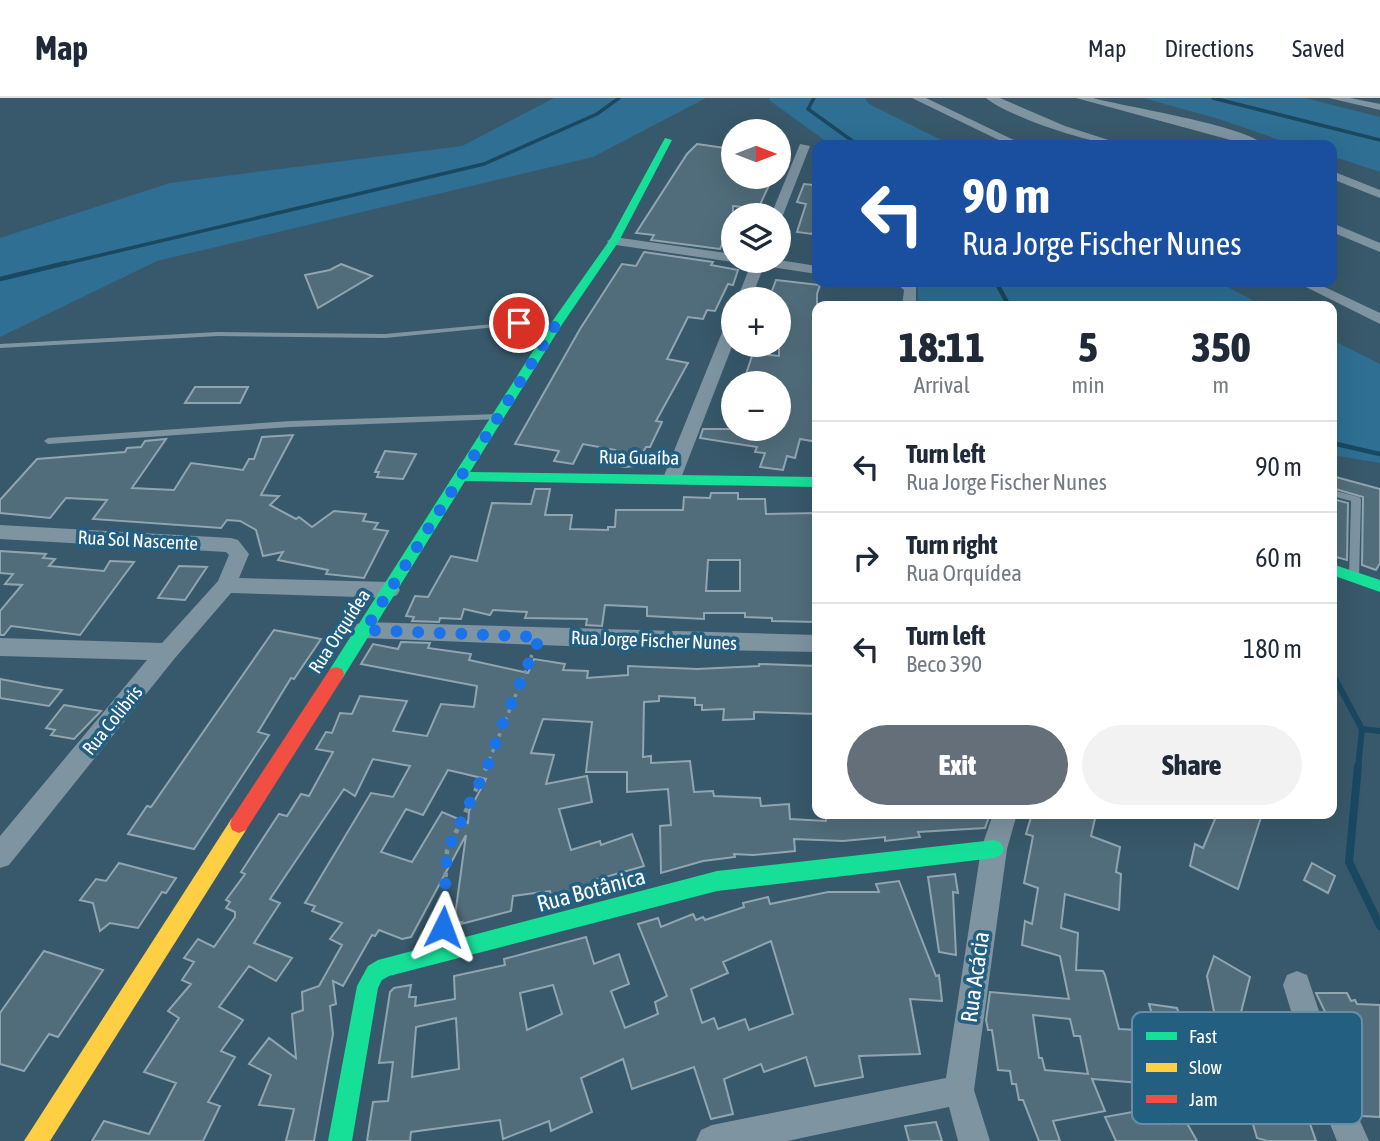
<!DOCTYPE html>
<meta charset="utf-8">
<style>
body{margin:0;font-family:"Asap Condensed",sans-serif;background:#f2f2f3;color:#1f2937;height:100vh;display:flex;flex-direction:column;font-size:26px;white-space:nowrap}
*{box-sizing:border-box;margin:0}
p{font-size:23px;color:#747a83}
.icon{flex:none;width:38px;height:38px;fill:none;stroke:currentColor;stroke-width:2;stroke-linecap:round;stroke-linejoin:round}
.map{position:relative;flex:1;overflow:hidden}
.drawer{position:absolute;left:812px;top:203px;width:525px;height:518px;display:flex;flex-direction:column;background:#fff;border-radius:14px;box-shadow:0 7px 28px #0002}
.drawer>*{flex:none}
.guide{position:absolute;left:812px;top:42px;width:525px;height:147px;border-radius:14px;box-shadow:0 7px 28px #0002;background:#1a4fa0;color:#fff;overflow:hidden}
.needle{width:46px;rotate:90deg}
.tools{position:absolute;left:721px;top:21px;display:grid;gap:14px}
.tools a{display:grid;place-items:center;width:70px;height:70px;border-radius:50%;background:#fff;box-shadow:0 7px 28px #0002;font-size:35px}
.pin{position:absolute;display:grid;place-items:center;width:60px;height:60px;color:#fff;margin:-30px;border:4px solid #fff;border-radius:50%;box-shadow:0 2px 7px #0007}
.me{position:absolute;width:77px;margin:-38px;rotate:3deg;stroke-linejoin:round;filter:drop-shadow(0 0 5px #0008)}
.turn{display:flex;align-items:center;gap:24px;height:147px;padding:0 35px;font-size:32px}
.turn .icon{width:91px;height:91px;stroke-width:2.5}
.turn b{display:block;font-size:49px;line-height:60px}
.eta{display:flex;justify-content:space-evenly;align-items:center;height:119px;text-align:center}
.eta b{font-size:42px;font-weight:800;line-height:49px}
.primary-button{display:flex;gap:14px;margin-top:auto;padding:14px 35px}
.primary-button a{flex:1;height:80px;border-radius:42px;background:#646f7a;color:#fff;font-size:28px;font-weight:800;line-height:80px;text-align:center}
.primary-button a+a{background:#f2f2f3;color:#1f2937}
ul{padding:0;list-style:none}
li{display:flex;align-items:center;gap:21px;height:91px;padding:0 35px;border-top:2px solid #e0e1e3}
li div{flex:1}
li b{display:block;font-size:26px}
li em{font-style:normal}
header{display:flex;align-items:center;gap:42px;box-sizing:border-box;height:98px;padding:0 35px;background:#fff;border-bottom:2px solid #e0e1e3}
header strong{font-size:33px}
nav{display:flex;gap:38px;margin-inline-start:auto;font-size:24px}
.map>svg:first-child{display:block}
.green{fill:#2e6f93}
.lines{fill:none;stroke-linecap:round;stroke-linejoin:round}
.stream-far3{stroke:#1a4861;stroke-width:3.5}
.stream-far2{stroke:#1a4861;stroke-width:4.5}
.stream-far1{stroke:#1a4861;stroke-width:6}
.stream{stroke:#1a4861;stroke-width:8}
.building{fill:#516d7b;stroke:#91a5b0;stroke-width:2;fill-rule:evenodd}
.path-far1{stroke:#7e94a1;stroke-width:3.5;stroke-dasharray:3.5 5;stroke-linecap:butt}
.path{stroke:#7e94a1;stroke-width:4.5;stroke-dasharray:4.5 7;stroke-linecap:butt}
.lane{fill:#7e94a1;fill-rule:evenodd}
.street{fill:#7e94a1;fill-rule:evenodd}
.fast{fill:#16e098;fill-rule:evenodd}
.slow{fill:#ffcf43;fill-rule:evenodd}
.jam{fill:#f24e42;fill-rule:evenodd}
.route{stroke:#1a73e8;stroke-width:12;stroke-dasharray:0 21.6}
.labels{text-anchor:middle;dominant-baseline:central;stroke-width:7;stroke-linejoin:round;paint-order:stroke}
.street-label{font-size:19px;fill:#fff;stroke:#225f81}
.near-street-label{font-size:23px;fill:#fff;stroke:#225f81}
.key{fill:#225f81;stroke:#648fa7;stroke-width:2}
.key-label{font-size:19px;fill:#fff}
</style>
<header>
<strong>Map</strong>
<nav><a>Map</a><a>Directions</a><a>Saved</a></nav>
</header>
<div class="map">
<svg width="1380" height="1043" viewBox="0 0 1380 1043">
<rect width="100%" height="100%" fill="#38596b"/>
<g class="green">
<polygon points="554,0 706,0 593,59 157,163 0,239 0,140 170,85 462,48"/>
<polygon points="770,0 865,0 869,6 951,47 831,47 769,2"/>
<polygon points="1143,0 1305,0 1380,19 1380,74 1332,58 1332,47 1294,47 1219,21"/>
<polygon points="917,184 1218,184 1264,208 919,208"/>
<polygon points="1332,242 1380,266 1380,365 1332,357"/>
</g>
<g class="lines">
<g class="stream-far3">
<polyline points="814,0 808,11 858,47"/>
<polyline points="1213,0 1380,42"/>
<polyline points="59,167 484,66 597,16 619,0"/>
</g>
<g class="stream-far2">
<polyline points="0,181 66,165"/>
<polyline points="996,184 1009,208"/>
<polyline points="1332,345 1380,356"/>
</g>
<g class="stream-far1">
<polyline points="1332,575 1362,631 1358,670"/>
<polyline points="1362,631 1380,633"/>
</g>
<polyline class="stream" points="1358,668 1349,764 1380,828"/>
</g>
<g class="building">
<polygon points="697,46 733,51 733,79 767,79 765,82 771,83 758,111 733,108 733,123 720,151 651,142 654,137 636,135 687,56"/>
<polygon points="814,82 817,83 817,124 812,136 797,134 806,106 797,104 804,86 813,87"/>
<polygon points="644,154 713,164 711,167 738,172 733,187 728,186 715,213 707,212 703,221 688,219 667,261 688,265 656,323 662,324 650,349 646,349 635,368 625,369 608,366 615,352 583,346 573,366 554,363 559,353 515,346 580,231 622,166 636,168"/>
<polygon points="341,166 372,178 318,210 305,177 330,172"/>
<polygon points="776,182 820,187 817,196 817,344 800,341 795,360 787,358 783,372 760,369 765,355 755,354 757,349 700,340 703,331 779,331 779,285 743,285 753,255 779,258 779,201 769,201"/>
<polygon points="195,289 248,289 240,305 185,305"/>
<polygon points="293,337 261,397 279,398 270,407 296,421 299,419 312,429 334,413 366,416 363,423 378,425 374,431 388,433 364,480 326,476 328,472 278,462 283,454 263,458 256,432 240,423 227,422 221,430 93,421 107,402 66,400 50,420 0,415 0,402 37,361 125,354 127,350 141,349 145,343 166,341 132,390 174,392 191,365 243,372 249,361 254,361 262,339"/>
<polygon points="385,353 416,356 403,381 377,379 379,374 375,374"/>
<polygon points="1332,378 1380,391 1380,465 1376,472 1362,467 1363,399 1332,390"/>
<path d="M 535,391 L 550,391 L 545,417 L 572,417 L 570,431 L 608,432 L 608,429 L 615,429 L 616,412 L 683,412 L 684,399 L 710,400 L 711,395 L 738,395 L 738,401 L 765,401 L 766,416 L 817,415 L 817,524 L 772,523 L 772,520 L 745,519 L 745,515 L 704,515 L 704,521 L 647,518 L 647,509 L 605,507 L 602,528 L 586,527 L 587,521 L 525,520 L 527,514 L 493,512 L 490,517 L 464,511 L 461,521 L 440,520 L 439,524 L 412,523 L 414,519 L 406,518 L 415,498 L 428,499 L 451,458 L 477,463 L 492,405 L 531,406 ZM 708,462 L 740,462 L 740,493 L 706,493 Z"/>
<polygon points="1332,401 1348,405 1347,462 1332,458"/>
<polygon points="0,453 46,456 43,460 55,461 49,468 104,473 110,463 134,464 80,537 11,528 4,537 0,537 0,513 22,487 5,486 13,476 0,475"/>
<polygon points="179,468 207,469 185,502 158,500"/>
<polygon points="274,532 321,541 294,581 291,580 258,634 269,637 194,751 128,736 147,708 151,709"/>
<path d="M 401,544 L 430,545 L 428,550 L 471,556 L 469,562 L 528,575 L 534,561 L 565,566 L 563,572 L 588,573 L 587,580 L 628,577 L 628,568 L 697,571 L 759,568 L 759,566 L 817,568 L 817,616 L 754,614 L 754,621 L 723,622 L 724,611 L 702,612 L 702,607 L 695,607 L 695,600 L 659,598 L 659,603 L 644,604 L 643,659 L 651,658 L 651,665 L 690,663 L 694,694 L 713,693 L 714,698 L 760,700 L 761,708 L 789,706 L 790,721 L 826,723 L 826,719 L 844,720 L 843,716 L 990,716 L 985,730 L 918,734 L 920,739 L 885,743 L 885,739 L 843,743 L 794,741 L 795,753 L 753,757 L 734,756 L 735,759 L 703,763 L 661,775 L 660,728 L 671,727 L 668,691 L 627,694 L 627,674 L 586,674 L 592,624 L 543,621 L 531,655 L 554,657 L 546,686 L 587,678 L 592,704 L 559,711 L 571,752 L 600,743 L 601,747 L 632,736 L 644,768 L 595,782 L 598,791 L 552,803 L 550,793 L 513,798 L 511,813 L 461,826 L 462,824 L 454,825 L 466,737 L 411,839 L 402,841 L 379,832 L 375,838 L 372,837 L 343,888 L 333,883 L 336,906 L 330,908 L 333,936 L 314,1043 L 286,1043 L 294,1011 L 259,1007 L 271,977 L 249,966 L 269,940 L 296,960 L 292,916 L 303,912 L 302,894 L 319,888 L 342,847 L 330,841 L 342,825 L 312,813 L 315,808 L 305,805 L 371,695 L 393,699 L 410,668 L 373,661 L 355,698 L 344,691 L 270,801 L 280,805 L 254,845 L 292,860 L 276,883 L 249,868 L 219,909 L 243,922 L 221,953 L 235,959 L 208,1004 L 220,1008 L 203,1043 L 92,1043 L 104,1023 L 149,1036 L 176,985 L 144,974 L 179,920 L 168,913 L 191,886 L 182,882 L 194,864 L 184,860 L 198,841 L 214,849 L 235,819 L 235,814 L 226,810 L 230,804 L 226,802 L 245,776 L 241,774 L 279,716 L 287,718 L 301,696 L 309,698 L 333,654 L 316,651 L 326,634 L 332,635 L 340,615 L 352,616 L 360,598 L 407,603 L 393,633 L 427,638 L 441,606 L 474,609 L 477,588 L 361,566 L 373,546 L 398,551 ZM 448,672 L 486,681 L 469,713 L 468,725 L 442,714 L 412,764 L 381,754 L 406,711 L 423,717 Z"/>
<polygon points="0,581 43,589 62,592 49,608 0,600"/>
<polygon points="64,607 88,611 101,613 74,641 51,637 55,632 46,630"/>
<path d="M 1032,716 L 1096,716 L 1091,738 L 1120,749 L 1116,774 L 1121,776 L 1119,812 L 1065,796 L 1061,830 L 1078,835 L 1076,872 L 1103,873 L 1105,877 L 1119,931 L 1157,933 L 1149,906 L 1177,910 L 1185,937 L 1160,935 L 1164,951 L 1158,950 L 1169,1026 L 1184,1020 L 1197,1043 L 1116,1043 L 1105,1019 L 1144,1012 L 1140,985 L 1092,981 L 1105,1013 L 1053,1023 L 1060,1043 L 1039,1043 L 1023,1002 L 1019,1002 L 1016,986 L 1012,986 L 1010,973 L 998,972 L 992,932 L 988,932 L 986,922 L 990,894 L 1069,901 L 1060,858 L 1022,847 L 1025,823 L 1032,826 L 1038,790 L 1024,785 L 1033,738 L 1026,736 ZM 1033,917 L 1070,921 L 1074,938 L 1080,938 L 1088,976 L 1045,972 L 1042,960 L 1039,960 Z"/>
<polygon points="1217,716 1262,716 1238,791 1190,768 1195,746 1203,750"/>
<polygon points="119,765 176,780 166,795 162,794 138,830 110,825 100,833 93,805 80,802 96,781 106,783"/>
<polygon points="1312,765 1335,778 1328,795 1304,782"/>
<polygon points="955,776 958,795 953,794 956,857 939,854 928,779"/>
<path d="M 899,783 L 936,878 L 939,877 L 942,903 L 910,901 L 920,956 L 859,958 L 863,979 L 815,988 L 806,959 L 764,974 L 761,966 L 724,981 L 733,1016 L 711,1021 L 694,969 L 632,991 L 623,961 L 581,980 L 592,1014 L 551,1033 L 549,1023 L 503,1041 L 500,1022 L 411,1034 L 410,1043 L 367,1043 L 373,1004 L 388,1003 L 393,964 L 379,965 L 390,894 L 394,890 L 411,887 L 409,899 L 416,899 L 415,908 L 455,901 L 454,878 L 505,867 L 504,861 L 586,839 L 594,866 L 619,856 L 629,886 L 611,893 L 625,930 L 658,916 L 655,904 L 667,898 L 638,826 L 658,820 L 661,829 L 693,816 L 696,822 L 703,819 L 705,822 L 744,809 L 743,805 L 768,799 L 770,806 L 828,794 L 879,794 L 876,786 ZM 771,843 L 793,916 L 749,932 L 745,921 L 718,931 L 714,920 L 702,925 L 691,891 L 728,875 L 723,864 ZM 553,887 L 562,916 L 527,932 L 520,895 ZM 456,920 L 459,971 L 412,979 L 416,929 Z"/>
<polygon points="44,853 103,872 58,939 49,936 24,973 0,966 0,915"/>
<polygon points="1214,858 1250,879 1238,926 1247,927 1255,956 1294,962 1306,1001 1301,1000 1316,1043 1267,1043 1257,1040 1242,989 1225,988 1219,965 1228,966 1218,934 1207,878"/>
<polygon points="1316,895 1347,895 1351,903 1355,902 1357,906 1380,907 1380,1019 1361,1018 1345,981 1356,981 1333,920 1328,920"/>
<polygon points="936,1024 942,1043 909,1043 905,1028"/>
</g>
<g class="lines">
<polyline class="path-far1" points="486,670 532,557"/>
<polyline class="path" points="443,825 447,753 487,668"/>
<g class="lane">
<polygon points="537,222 559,228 555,230 537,226 519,227 385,240 218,238 0,250 0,246 218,234 385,236"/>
<polygon points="498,316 502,319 501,321 291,329 48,346 44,343 48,340 291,323"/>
<polygon points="1332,392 1359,399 1361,401 1359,480 1354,484 1349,480 1351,403 1332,398"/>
</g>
<g class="street">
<polygon points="912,0 926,0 1024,47 1009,47"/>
<path d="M 986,0 L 1000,0 L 1065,28 L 1124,47 C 1096,48 1007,18 986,0 Z"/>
<path d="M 1076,0 L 1093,0 C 1130,10 1240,26 1265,47 L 1249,47 Z"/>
<polygon points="1329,0 1350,0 1380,6 1380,12"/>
<polygon points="800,46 810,48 783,117 779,120 779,117 771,117"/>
<polygon points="1332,73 1380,92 1380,100 1332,81"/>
<polygon points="1332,125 1380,145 1380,154 1332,134"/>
<polygon points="614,139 733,156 733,163 738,163 733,164 609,146 607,143"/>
<polygon points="779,162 817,168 817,176 764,168 751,201 737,201 751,166 748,163"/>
<polygon points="895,184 911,184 916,187 916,208 902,208 904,192"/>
<polygon points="1296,184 1314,184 1380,215 1380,226"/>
<polygon points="733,223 733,246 681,380 678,384 666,384 663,380 725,227"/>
<polygon points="0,427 231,440 238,442 249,456 239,480 390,484 397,487 400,492 397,497 390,500 231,495 175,560 9,767 0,770 0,738 147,562 0,558 0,540 162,545 218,483 229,457 226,454 0,441"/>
<polygon points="364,524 817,537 817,554 619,550 364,540 357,538 353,532 357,526"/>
<polygon points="993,716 1017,716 1007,751 974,992 990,1043 958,1043 949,1009 787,1043 696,1043 701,1032 712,1027 946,980 981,751"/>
<polygon points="1297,873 1307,877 1343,985 1369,1043 1337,1043 1314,987 1283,887 1287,877"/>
</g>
<g class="fast">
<polygon points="665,40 672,42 619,143 561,228 470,374 817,379 817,389 465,383 342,581 336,583 330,581 328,576 330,571 549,228 609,143"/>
<polygon points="1332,466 1380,482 1380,494 1332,477"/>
<polygon points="994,742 1001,745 1004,751 1001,757 994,760 717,793 389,878 382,882 378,890 352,1043 328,1043 357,888 368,868 378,862 717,773"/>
</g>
<polygon class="slow" points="239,717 246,720 248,726 246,732 50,1043 24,1043 232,720"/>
<polygon class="jam" points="336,569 342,571 344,576 342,581 246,732 239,735 232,732 230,726 232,720 330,571"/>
</g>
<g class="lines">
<polyline class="route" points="443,829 447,753 495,652 496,641 540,539 365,532 555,228 537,224 519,225"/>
</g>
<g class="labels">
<g class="street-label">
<text transform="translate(639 359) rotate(1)">Rua Guaíba</text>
<text transform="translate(138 442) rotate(3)">Rua Sol Nascente</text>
<text transform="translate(339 533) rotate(-57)">Rua Orquídea</text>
<text transform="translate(654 542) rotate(2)">Rua Jorge Fischer Nunes</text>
<text transform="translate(112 622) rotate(-51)">Rua Colibris</text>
</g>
<g class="near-street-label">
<text transform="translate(591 792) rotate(-15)">Rua Botânica</text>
<text transform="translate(975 879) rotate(-82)">Rua Acácia</text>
</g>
</g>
<rect x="1132" y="914" width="230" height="112" rx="10" class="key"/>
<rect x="1146" y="934" width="31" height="8" fill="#16e098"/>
<rect x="1146" y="965" width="31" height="9" fill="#ffcf43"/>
<rect x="1146" y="997" width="31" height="8" fill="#f24e42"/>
<g class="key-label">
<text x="1189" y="945">Fast</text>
<text x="1189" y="976">Slow</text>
<text x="1189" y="1008">Jam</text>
</g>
</svg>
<div class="tools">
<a><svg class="needle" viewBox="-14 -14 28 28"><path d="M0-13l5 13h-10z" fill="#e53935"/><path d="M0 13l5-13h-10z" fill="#747a83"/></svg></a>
<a><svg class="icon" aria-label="layers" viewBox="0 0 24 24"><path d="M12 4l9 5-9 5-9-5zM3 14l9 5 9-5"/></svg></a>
<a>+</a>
<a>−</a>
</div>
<div class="pin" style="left:519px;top:225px;background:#d93025"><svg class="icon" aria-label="arrive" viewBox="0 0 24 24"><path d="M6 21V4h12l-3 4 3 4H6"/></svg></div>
<svg class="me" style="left:443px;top:829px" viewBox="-20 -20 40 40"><path d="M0-17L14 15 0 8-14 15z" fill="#1a73e8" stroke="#fff" stroke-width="4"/></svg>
<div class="guide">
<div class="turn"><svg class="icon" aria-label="left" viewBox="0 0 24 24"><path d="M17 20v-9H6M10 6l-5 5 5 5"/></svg><div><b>90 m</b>Rua Jorge Fischer Nunes</div></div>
</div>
<section class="drawer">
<div class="eta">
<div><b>18:11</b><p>Arrival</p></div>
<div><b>5</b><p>min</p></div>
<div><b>350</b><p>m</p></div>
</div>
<ul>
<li><svg class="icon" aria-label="left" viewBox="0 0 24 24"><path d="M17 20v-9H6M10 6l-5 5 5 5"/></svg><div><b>Turn left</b><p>Rua Jorge Fischer Nunes</p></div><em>90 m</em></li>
<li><svg class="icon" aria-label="right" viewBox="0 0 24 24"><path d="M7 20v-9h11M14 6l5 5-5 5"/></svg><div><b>Turn right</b><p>Rua Orquídea</p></div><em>60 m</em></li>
<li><svg class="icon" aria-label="left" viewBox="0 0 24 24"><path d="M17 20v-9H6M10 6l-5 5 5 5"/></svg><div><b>Turn left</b><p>Beco 390</p></div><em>180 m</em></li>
</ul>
<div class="primary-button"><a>Exit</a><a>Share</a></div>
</section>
</div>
